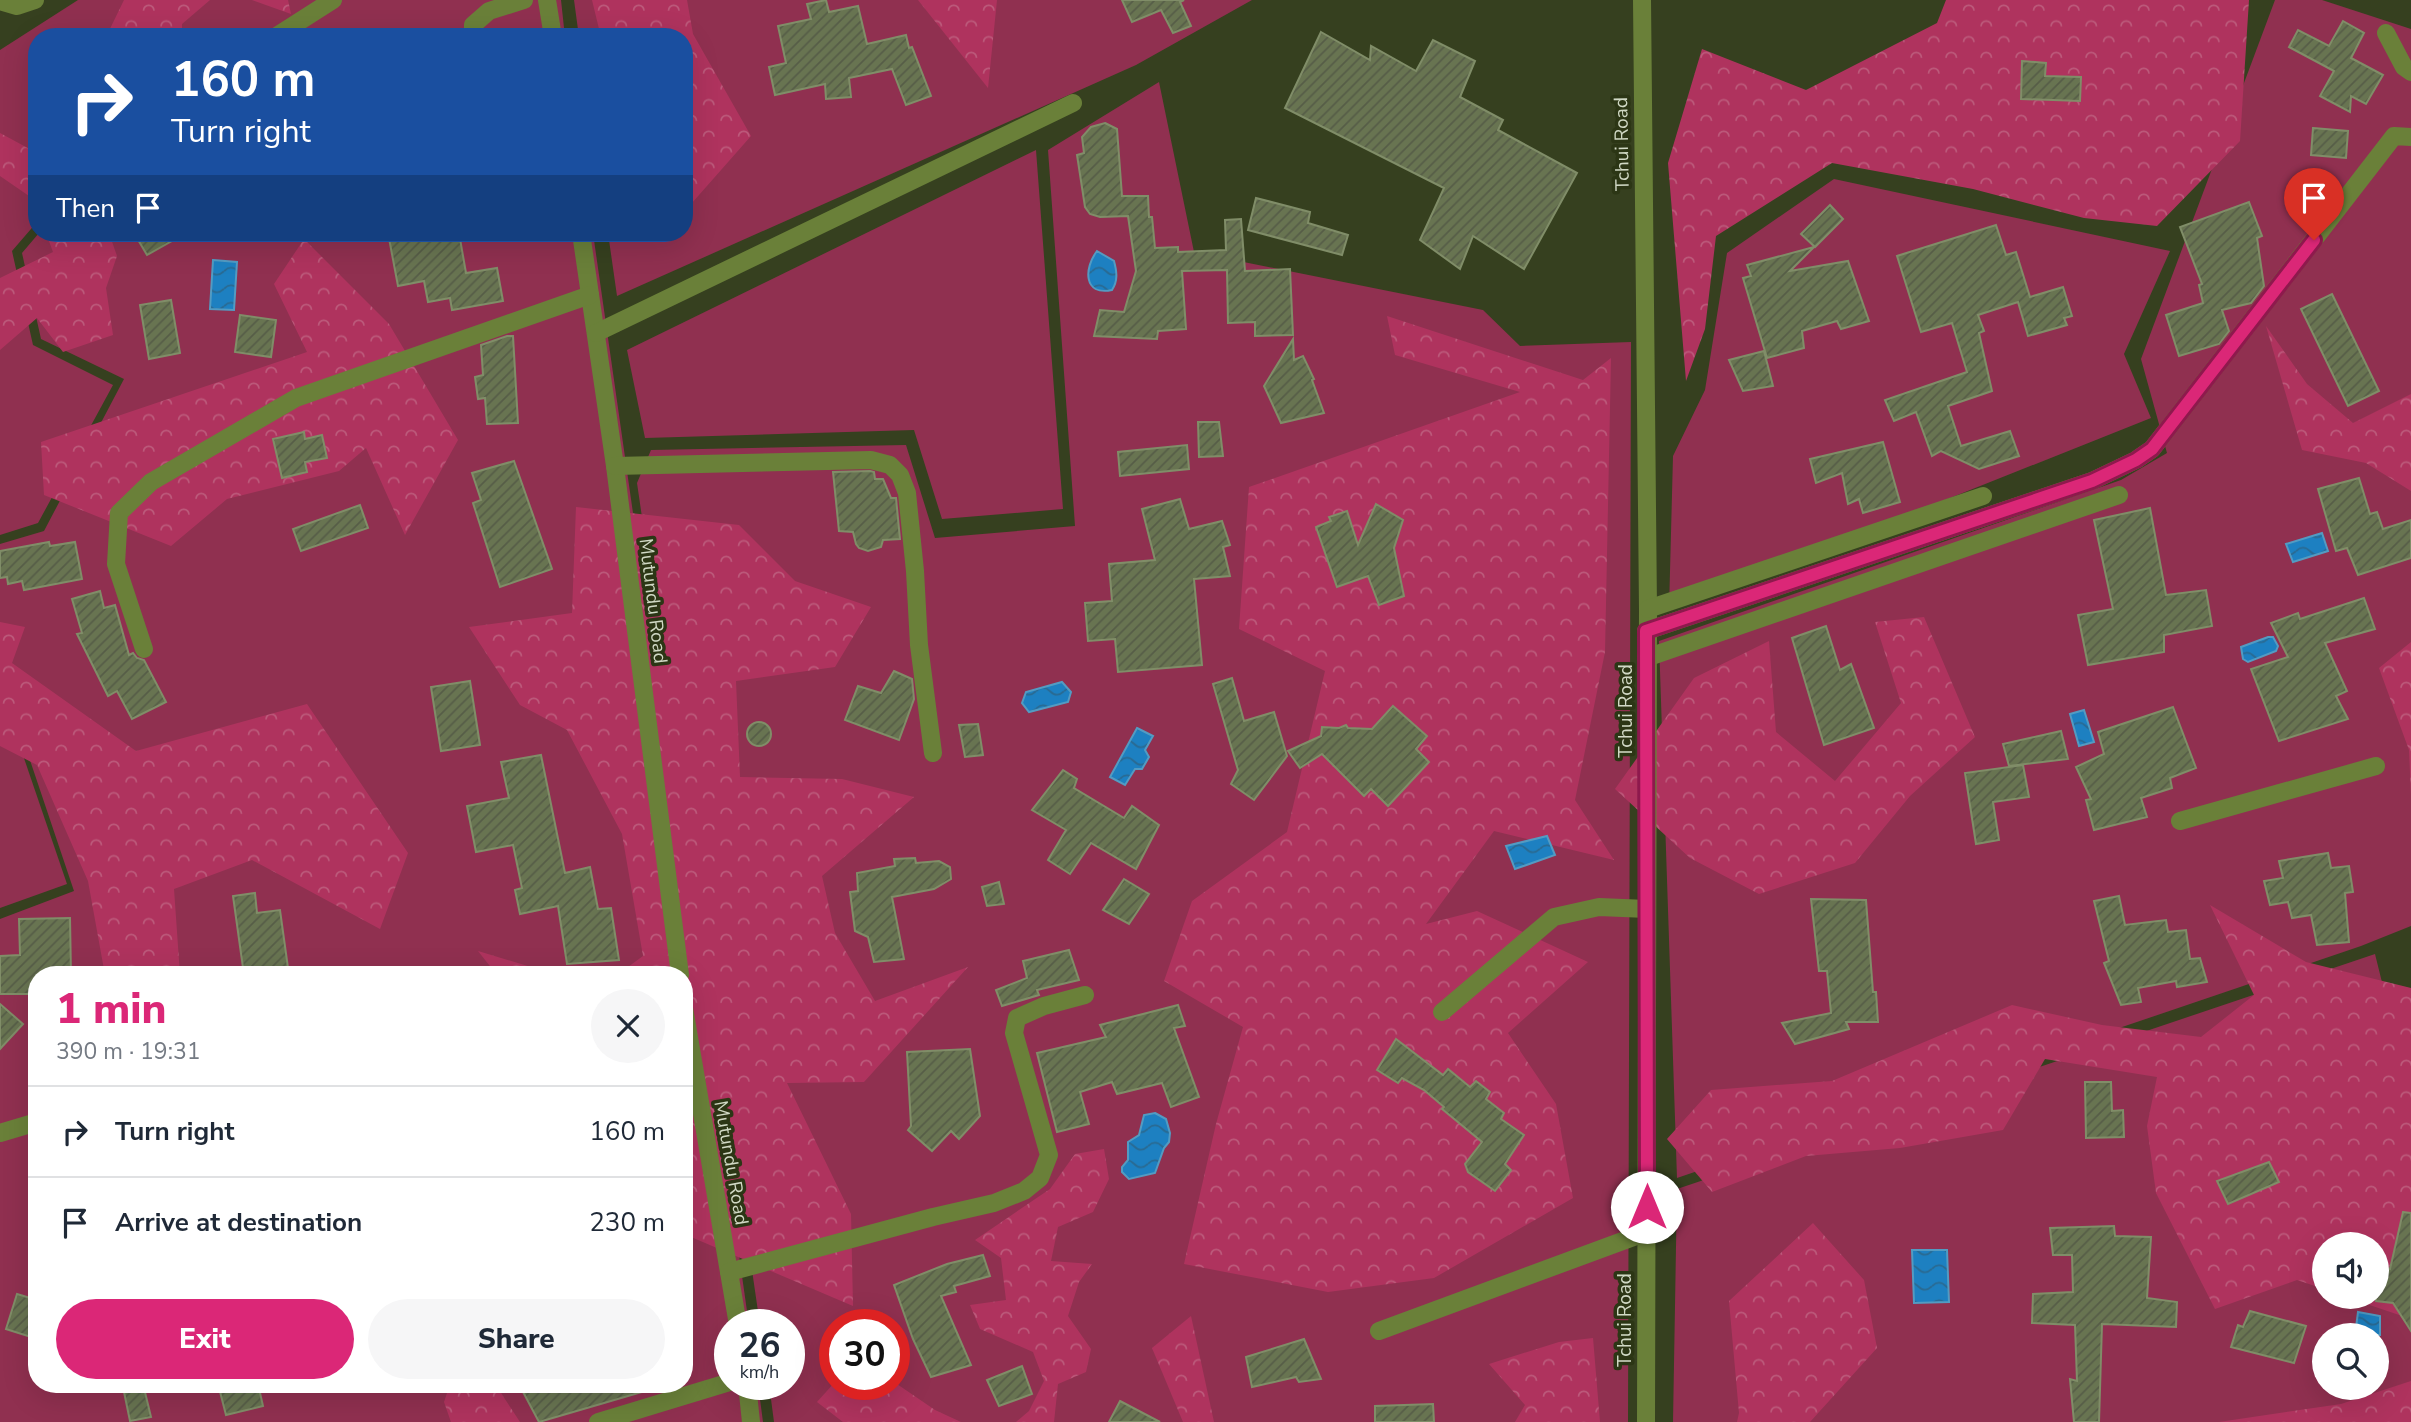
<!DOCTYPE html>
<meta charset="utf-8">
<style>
body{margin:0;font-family:"Nunito Sans",sans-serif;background:#f6f6f7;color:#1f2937;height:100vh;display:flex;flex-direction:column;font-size:26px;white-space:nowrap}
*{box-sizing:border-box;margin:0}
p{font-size:23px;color:#747a83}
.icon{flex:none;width:38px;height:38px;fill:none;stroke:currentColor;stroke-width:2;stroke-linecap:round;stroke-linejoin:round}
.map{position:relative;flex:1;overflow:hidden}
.drawer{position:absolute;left:28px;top:966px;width:665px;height:427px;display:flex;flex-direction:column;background:#fff;border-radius:28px;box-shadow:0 7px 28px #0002}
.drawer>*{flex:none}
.guide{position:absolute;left:28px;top:28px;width:665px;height:214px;border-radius:28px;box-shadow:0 7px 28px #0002;background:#1a4fa0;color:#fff;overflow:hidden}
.buttons{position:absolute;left:2312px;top:1232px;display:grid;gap:14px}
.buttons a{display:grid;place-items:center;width:77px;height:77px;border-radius:50%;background:#fff;box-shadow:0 7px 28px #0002;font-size:35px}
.speed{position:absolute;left:714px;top:1309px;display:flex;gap:14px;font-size:35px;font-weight:700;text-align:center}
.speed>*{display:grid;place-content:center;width:91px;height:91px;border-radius:50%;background:#fff;box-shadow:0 7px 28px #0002;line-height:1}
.speed small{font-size:18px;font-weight:400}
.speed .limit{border:10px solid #d22;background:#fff;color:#111}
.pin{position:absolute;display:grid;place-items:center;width:60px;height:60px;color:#fff;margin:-72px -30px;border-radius:50% 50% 50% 0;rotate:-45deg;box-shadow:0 0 7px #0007}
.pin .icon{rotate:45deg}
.me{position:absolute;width:77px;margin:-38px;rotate:0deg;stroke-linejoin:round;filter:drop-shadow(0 0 5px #0008)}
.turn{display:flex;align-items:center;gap:24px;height:147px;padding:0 28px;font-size:32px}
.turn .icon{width:91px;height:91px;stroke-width:2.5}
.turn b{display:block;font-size:49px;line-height:60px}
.then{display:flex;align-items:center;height:66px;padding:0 28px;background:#0003;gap:14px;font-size:26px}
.round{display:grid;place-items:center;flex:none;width:74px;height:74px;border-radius:37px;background:#f6f6f7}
.headline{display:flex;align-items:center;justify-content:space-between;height:119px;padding:0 28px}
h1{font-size:42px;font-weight:800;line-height:52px;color:#db2777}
.cta{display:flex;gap:14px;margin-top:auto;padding:14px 28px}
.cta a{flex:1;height:80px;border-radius:42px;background:#db2777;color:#fff;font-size:28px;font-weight:800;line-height:80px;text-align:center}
.cta a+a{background:#f6f6f7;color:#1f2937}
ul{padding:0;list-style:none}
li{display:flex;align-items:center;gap:21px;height:91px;padding:0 28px;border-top:2px solid #e0e1e3}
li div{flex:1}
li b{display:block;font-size:26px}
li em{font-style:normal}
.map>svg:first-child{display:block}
.green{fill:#903050;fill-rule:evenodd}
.forest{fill:url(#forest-crowns)}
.water{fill:url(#water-waves);stroke:#539bc2;stroke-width:2}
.building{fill:url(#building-hatch);stroke:#808d68;stroke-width:2}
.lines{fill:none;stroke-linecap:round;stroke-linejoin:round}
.minor{stroke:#6a8039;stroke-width:18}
.route-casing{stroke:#8e194d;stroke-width:18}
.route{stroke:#db2777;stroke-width:12}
.labels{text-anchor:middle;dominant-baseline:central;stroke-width:7;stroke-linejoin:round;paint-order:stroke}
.street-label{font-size:19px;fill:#d1d9c5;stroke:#2c3615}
</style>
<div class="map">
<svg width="2411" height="1422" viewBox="0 0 2411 1422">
<defs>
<pattern id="forest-crowns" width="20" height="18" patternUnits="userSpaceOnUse" patternTransform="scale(1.75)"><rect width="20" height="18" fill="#af335e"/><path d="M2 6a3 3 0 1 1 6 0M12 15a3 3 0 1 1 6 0" fill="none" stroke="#bc5a7b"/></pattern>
<pattern id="water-waves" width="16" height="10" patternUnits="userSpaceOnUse" patternTransform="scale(1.75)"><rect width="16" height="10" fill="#1d80c1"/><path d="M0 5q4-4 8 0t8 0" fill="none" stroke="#296a92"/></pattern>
<pattern id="building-hatch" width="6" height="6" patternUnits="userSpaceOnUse" patternTransform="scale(1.75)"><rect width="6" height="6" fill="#687451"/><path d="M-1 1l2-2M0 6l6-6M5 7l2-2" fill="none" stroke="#565d47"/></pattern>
</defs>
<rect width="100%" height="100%" fill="#36401f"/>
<g class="green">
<polygon points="78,0 561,0 565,37 37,37 37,166 0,138 0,50"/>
<polygon points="574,0 1252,0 1136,65 617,296 608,233 684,233 684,37 579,37"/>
<polygon points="2275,0 2322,0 2411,29 2411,926 2361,946 1677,1178 1659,641 2121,480 2167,453 2141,359"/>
<path d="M 1159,82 L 1194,252 L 1483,310 L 1520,346 L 1631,342 L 1628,1422 L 774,1422 L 769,1384 L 789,1384 L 789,1325 L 760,1325 L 637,483 L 651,450 L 906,445 L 935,538 L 1075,526 L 1048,150 ZM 835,1325 L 894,1325 L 894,1384 L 835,1384 Z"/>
<polygon points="1036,150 1063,509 942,519 914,430 645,438 627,350"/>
<polygon points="0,155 37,184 37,222 12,251 33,345 113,385 38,523 0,535"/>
<polygon points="1834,179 2170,251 2124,354 2151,418 1669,610 1673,456 1705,390 1727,253"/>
<path d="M 39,233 L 593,233 L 749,1325 L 730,1325 L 730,1384 L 758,1384 L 763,1422 L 0,1422 L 0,919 L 74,891 L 0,671 L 0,544 L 44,531 L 124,379 L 41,339 L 22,253 ZM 37,975 L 684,975 L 684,1384 L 37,1384 Z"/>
<polygon points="0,688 67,884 0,908"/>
<path d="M 2375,954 L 2411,1099 L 2411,1422 L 1673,1422 L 1677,1189 ZM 2324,1244 L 2376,1244 L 2376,1297 L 2324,1297 ZM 2324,1335 L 2376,1335 L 2376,1388 L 2324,1388 Z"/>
</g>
<g class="forest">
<polygon points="124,0 210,0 182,24 182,37 109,37 107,35"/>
<polygon points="252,0 288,0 291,14"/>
<polygon points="592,0 687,0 693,34 751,136 684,212 684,37 601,37"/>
<polygon points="918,0 997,0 988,88"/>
<polygon points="1946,0 2249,0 2240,141 2157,226 2084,218 1973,189 1832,163 1716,236 1705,329 1686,381 1668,163 1702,49 1806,90 1937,23"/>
<polygon points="0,133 37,153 37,210 32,198 0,176"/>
<polygon points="46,233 109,233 117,256 106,288 113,335 63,352 37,318 0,350 0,278 53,252"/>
<polygon points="304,239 389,324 458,440 405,535 366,448 339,471 227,499 171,546 44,495 41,442 307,352 274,284"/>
<polygon points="1387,316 1583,380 1611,358 1605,652 1575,800 1614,860 1494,831 1426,924 1477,911 1588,962 1508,1033 1556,1104 1573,1198 1434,1278 1328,1292 1184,1264 1216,1124 1243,1027 1164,981 1192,901 1287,832 1325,671 1239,629 1249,487 1520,392 1395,355"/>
<polygon points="2266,326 2307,384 2353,423 2411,394 2411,491 2366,463 2302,450"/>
<polygon points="576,507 739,525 795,581 871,607 835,667 736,681 740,777 842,779 914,797 822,876 835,933 875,1001 968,967 864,1082 787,1083 851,1214 853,1306 684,1234 684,975 617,975 643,956 622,834 567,730 520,705 469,627 572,613"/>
<polygon points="1924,617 1975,737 1910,796 1855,863 1759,894 1690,858 1615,789 1694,678 1769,641 1776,732 1835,781 1901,703 1875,622"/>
<polygon points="0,622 25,627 12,663 136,751 307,704 408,853 380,929 252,860 174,889 180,975 105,975 88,881 37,765 0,746"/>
<polygon points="2411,642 2411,795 2409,750 2379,668"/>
<polygon points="2210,905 2306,962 2411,988 2411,1319 2346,1297 2376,1297 2376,1244 2324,1244 2324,1289 2297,1280 2215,1309 2156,1193 2147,1126 2157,1077 2045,1059 2003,1130 1900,1148 1806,1156 1712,1192 1667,1139 1711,1090 1832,1081 2012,1005 2102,1025 2201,1037 2254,995"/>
<polygon points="478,951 557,975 497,975"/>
<polygon points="1104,1149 1109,1179 1093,1212 1058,1227 1051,1261 1092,1264 1079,1282 1068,1316 1091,1349 1086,1372 1058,1384 1054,1422 1016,1422 1029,1411 1044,1381 1033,1352 980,1329 970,1305 1006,1300 1001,1258 975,1240 1050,1189 1075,1154"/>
<polygon points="1813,1223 1864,1280 1877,1348 1810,1422 1737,1422 1739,1413 1729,1301"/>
<polygon points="1191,1316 1214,1422 1183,1422 1152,1348"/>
<polygon points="1593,1338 1600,1422 1515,1422 1525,1405 1489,1364 1559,1342"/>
<polygon points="2411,1381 2411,1422 2219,1422 2341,1404"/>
<polygon points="835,1382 835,1384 894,1384 894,1382 935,1410 961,1422 843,1422 817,1402"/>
<polygon points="450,1384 506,1384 499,1390 520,1422 451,1422 444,1402"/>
</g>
<g class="water">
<path d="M 1097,251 L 1114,261 C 1117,272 1118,281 1112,290 C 1083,296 1084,268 1097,251 Z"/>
<polygon points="213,260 237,262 234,310 210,309"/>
<polygon points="2322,533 2328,551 2293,562 2286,544"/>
<polygon points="2268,637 2273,637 2278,646 2276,651 2248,662 2243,659 2241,647"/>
<polygon points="1062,682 1071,692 1068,702 1029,712 1022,703 1026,692"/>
<polygon points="2084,710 2094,742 2079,746 2070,714"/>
<polygon points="1137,728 1153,736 1145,750 1149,757 1142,769 1135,769 1125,785 1110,777"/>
<polygon points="1547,836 1555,855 1515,869 1506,846"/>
<polygon points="1155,1113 1166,1119 1170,1133 1169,1142 1164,1148 1155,1173 1129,1179 1122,1172 1122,1167 1128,1160 1128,1142 1139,1135 1144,1115"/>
<polygon points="1912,1250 1947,1250 1949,1302 1914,1303"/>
<polygon points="2358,1312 2380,1316 2380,1335 2355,1335"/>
</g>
<g class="building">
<polygon points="826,0 829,12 858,6 867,44 906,35 909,48 912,47 931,96 906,105 892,69 849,78 851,97 826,99 825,84 775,95 769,67 786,63 778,26 811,19 807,4"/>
<polygon points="1122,0 1184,0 1180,2 1191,26 1173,33 1161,10 1132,22"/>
<polygon points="2343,21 2364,33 2351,58 2383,75 2366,104 2351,96 2350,112 2320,96 2334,71 2289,47 2298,30 2329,46"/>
<polygon points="1321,32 1370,60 1371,46 1416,71 1433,40 1475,61 1460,97 1503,120 1498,130 1577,173 1524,269 1473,236 1460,269 1420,240 1444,188 1285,108"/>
<polygon points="2022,61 2046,63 2045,76 2081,77 2080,101 2021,99"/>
<polygon points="1105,123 1117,129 1122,196 1148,196 1149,217 1152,217 1155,248 1178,247 1178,252 1226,250 1225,220 1241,219 1245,271 1290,269 1293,335 1255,336 1255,322 1228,323 1227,270 1182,271 1186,329 1158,331 1157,339 1094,336 1100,310 1124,312 1136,271 1128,216 1100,217 1090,214 1085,207 1077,155 1084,153 1082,137 1091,127"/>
<polygon points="2313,128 2348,131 2346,158 2311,155"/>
<polygon points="1256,198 1310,212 1308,223 1348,235 1342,255 1248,230"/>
<polygon points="2249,202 2262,236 2257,238 2264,286 2251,303 2222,310 2229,331 2219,344 2179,356 2166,315 2203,303 2199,285 2202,284 2180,227"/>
<polygon points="1830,205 1843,219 1815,247 1801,234"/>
<polygon points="1996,225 2006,255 2016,252 2030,297 2063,287 2072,316 2064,318 2067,325 2028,336 2018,302 1978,315 1984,331 1979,333 1992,391 1948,406 1961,446 2010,431 2019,456 1979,469 1941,451 1932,456 1916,412 1894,421 1885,400 1967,372 1952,323 1921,332 1897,256"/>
<polygon points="134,233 186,233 147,255"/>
<polygon points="388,233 459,233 466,273 497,268 503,301 452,310 450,298 428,302 424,281 398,286"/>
<polygon points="1814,247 1790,271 1848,261 1869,321 1841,329 1837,321 1802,331 1804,348 1767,358 1743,278 1751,276 1747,265"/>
<polygon points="2332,294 2379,391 2348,406 2301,309"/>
<polygon points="171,300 180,353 149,359 140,305"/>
<polygon points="240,315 276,320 271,357 235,352"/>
<polygon points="507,336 513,336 518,423 487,424 485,398 478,399 475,377 483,375 481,345"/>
<polygon points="1293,339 1294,360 1303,356 1314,379 1312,380 1324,413 1281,423 1264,386"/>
<polygon points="1764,351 1773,386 1743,391 1729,360"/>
<polygon points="1198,422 1219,422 1223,456 1199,457"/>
<polygon points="304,432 305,439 322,435 327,458 305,462 307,472 282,478 273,439"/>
<polygon points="1883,442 1900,502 1863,513 1859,499 1848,504 1842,473 1816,483 1810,459"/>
<polygon points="1187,445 1189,469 1120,476 1118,452"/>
<polygon points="514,461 552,569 500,587 473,503 481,500 472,473"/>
<polygon points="870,471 874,472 875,479 883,479 891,498 896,498 900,539 883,540 881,547 868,551 859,548 856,544 853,532 839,531 833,472"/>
<polygon points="2359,478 2370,514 2377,512 2383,529 2411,520 2411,558 2358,575 2347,548 2336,551 2318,489"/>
<polygon points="1180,499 1189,529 1222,521 1230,545 1223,547 1230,576 1194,579 1202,665 1118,672 1115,639 1088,641 1085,603 1112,601 1109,564 1155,560 1142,509"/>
<polygon points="1376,504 1403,520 1394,548 1404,596 1379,605 1368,576 1337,587 1316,527 1331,521 1329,517 1347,511 1358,545"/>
<polygon points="360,505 368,528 301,551 293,529"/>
<polygon points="2150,508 2166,595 2206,590 2212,626 2164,635 2164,652 2088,665 2078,615 2113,609 2094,520"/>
<polygon points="49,542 50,546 75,542 82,579 24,590 22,581 8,584 7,577 0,578 0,551"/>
<polygon points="100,591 104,608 115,605 129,655 133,653 137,658 144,660 166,702 132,719 117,691 108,696 77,634 82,633 72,599"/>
<polygon points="2364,598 2375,629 2325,643 2347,691 2336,696 2348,719 2279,741 2251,669 2288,657 2271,623 2298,613 2300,619"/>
<polygon points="1826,626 1840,670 1851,664 1874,728 1824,745 1792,638"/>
<polygon points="894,671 912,679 914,699 899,740 845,720 858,686 881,693"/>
<polygon points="1232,678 1244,721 1274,712 1287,756 1254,800 1231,784 1238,770 1213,684"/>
<polygon points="470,681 480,745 441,751 431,687"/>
<polygon points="1393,706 1427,736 1416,749 1429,762 1388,806 1371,789 1364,796 1322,754 1300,768 1288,751 1321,736 1322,727 1339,728 1346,725 1348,728 1372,729"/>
<polygon points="2173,707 2196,768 2170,778 2172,788 2141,798 2147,817 2094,830 2086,800 2091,799 2076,767 2104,754 2098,732"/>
<circle cx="759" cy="734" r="12"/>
<polygon points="978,724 983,755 965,757 959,725"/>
<polygon points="2061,731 2068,759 2009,766 2003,744"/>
<polygon points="541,755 565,873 590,867 598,909 611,908 619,960 567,964 558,906 520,914 515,890 522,888 513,845 476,852 467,806 509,798 501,762"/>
<polygon points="2023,765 2029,797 1993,802 1999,840 1976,844 1965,773"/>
<polygon points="1063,770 1077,779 1074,788 1124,818 1132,806 1159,825 1136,869 1091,843 1070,874 1048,860 1066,830 1032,810"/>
<polygon points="2328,853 2331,868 2349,866 2353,892 2345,893 2349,942 2317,945 2311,915 2292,918 2288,902 2270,905 2264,881 2283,878 2279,861"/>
<polygon points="915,858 916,863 939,861 950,867 951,879 934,889 892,897 904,959 874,962 868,937 855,931 850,892 858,891 857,873 895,866 894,859"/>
<polygon points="1124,879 1149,894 1129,924 1103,910"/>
<polygon points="999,882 1004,904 987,906 982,887"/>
<polygon points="255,893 257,913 280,910 289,975 244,975 233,896"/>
<polygon points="2119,896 2125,925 2166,920 2168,932 2186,930 2190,959 2200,958 2207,982 2177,987 2176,981 2138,988 2141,1002 2121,1005 2104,963 2109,961 2094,901"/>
<polygon points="1811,899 1866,900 1873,992 1876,992 1878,1022 1846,1022 1849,1029 1795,1044 1782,1023 1831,1013 1827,971 1819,971"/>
<polygon points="70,918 71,975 37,975 37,994 0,994 0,956 20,955 19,919"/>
<polygon points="1069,950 1079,980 1037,990 1039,995 1002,1006 996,990 1027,978 1023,961"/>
<polygon points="0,1004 23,1024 0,1049"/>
<polygon points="1178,1005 1185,1026 1174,1028 1199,1097 1171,1107 1162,1083 1117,1094 1112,1082 1080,1092 1089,1124 1057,1132 1037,1053 1106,1037 1100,1025"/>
<polygon points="1396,1039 1443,1075 1448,1069 1470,1087 1476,1081 1490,1092 1486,1099 1504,1113 1501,1119 1524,1135 1505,1164 1511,1170 1495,1191 1468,1172 1465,1164 1482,1142 1442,1109 1444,1107 1424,1090 1402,1078 1398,1083 1377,1070"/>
<polygon points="970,1049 980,1116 959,1139 951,1131 932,1151 908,1130 911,1126 907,1052"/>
<polygon points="2085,1082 2111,1082 2112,1111 2123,1110 2124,1137 2086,1138"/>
<polygon points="2269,1162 2279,1182 2228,1204 2217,1181"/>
<polygon points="2403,1212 2411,1213 2411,1331 2393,1303 2376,1301 2376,1266 2390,1269"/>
<polygon points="2114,1226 2115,1236 2151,1237 2147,1298 2177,1302 2176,1327 2102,1324 2099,1422 2074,1422 2070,1379 2077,1381 2075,1325 2032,1323 2033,1294 2073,1292 2072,1255 2053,1255 2050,1228"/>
<polygon points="983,1255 990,1276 954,1286 956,1292 941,1296 971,1365 931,1377 913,1339 894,1285 947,1264"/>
<polygon points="17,1294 37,1300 37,1339 6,1329"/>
<polygon points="2250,1311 2306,1326 2294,1363 2231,1347 2238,1325 2243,1327"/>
<polygon points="1304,1339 1321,1379 1299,1382 1296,1377 1252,1387 1246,1357"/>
<polygon points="1022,1366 1032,1394 999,1406 987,1380"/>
<polygon points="218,1384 258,1384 263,1406 226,1415"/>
<polygon points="538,1384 651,1384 652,1389 539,1422 522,1390"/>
<polygon points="144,1388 151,1417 130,1421 124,1392"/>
<polygon points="1120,1401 1160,1422 1109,1422"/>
<polygon points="1433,1404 1434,1422 1375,1422 1375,1406"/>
</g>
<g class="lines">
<g class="minor">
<polyline points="547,0 553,37"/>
<polyline points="1642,0 1648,609 1646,1422"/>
<polyline points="0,1 17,6 35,0"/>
<polyline points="2386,33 2404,67 2411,72"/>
<polyline points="275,37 333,0"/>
<polyline points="473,37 473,25 489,11 524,0"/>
<polyline points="581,233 615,466 680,975"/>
<polyline points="596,333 1073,103"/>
<polyline points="615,466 871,460 890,465 900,475 907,493 915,571 919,645 933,753"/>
<polyline points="1648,609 1983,496"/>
<polyline points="1646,631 2092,481 2136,460 2152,449 2394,136 2411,137"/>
<polyline points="144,649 116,564 119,513 151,482 296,398 590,295"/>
<polyline points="1646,658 2119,495"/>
<polyline points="2180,821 2376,766"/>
<polyline points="684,1008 738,1325"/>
<polyline points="1442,1012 1554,917 1599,907 1647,909"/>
<polyline points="0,1133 37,1122"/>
<polyline points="729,1272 933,1217 994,1203 1024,1191 1040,1178 1049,1155 1014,1033 1017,1018 1044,1006 1085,995"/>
<polyline points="1379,1331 1647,1232"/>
<polyline points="747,1384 751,1422"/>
<polyline points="598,1422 730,1382"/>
</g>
</g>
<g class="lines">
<defs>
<polyline id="route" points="1647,1207 1646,631 2092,481 2136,460 2152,449 2314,240"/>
</defs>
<use href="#route" class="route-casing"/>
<use href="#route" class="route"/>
</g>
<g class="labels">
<g class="street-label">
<text transform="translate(1622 144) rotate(-91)">Tchui Road</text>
<text transform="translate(653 601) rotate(83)">Mutundu Road</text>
<text transform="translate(1626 711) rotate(-90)">Tchui Road</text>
<text transform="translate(731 1163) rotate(80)">Mutundu Road</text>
<text transform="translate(1625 1320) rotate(-90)">Tchui Road</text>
</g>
</g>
</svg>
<div class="buttons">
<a><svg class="icon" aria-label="sound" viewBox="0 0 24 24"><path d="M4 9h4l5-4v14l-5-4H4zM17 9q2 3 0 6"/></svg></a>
<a><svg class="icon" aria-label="search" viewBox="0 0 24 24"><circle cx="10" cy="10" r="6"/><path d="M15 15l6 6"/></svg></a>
</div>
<div class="speed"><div>26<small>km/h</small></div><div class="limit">30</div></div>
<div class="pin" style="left:2314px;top:240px;background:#d93025"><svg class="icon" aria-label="arrive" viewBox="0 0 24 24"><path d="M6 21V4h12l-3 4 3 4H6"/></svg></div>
<svg class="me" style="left:1647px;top:1207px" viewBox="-20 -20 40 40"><circle r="19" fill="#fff"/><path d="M0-13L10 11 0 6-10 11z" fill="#db2777"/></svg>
<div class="guide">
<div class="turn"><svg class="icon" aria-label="right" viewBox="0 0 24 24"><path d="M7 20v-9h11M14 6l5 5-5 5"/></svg><div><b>160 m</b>Turn right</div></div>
<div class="then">Then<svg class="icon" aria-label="arrive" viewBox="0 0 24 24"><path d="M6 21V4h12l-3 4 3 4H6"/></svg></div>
</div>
<section class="drawer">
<div class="headline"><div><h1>1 min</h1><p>390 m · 19:31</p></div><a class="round"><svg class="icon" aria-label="close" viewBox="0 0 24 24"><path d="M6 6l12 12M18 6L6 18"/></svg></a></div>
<ul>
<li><svg class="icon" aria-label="right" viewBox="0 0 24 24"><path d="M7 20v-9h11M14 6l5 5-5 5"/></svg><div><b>Turn right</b></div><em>160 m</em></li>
<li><svg class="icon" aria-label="arrive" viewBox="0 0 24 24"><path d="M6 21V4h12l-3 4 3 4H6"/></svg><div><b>Arrive at destination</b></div><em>230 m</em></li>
</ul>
<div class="cta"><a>Exit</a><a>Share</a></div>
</section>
</div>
